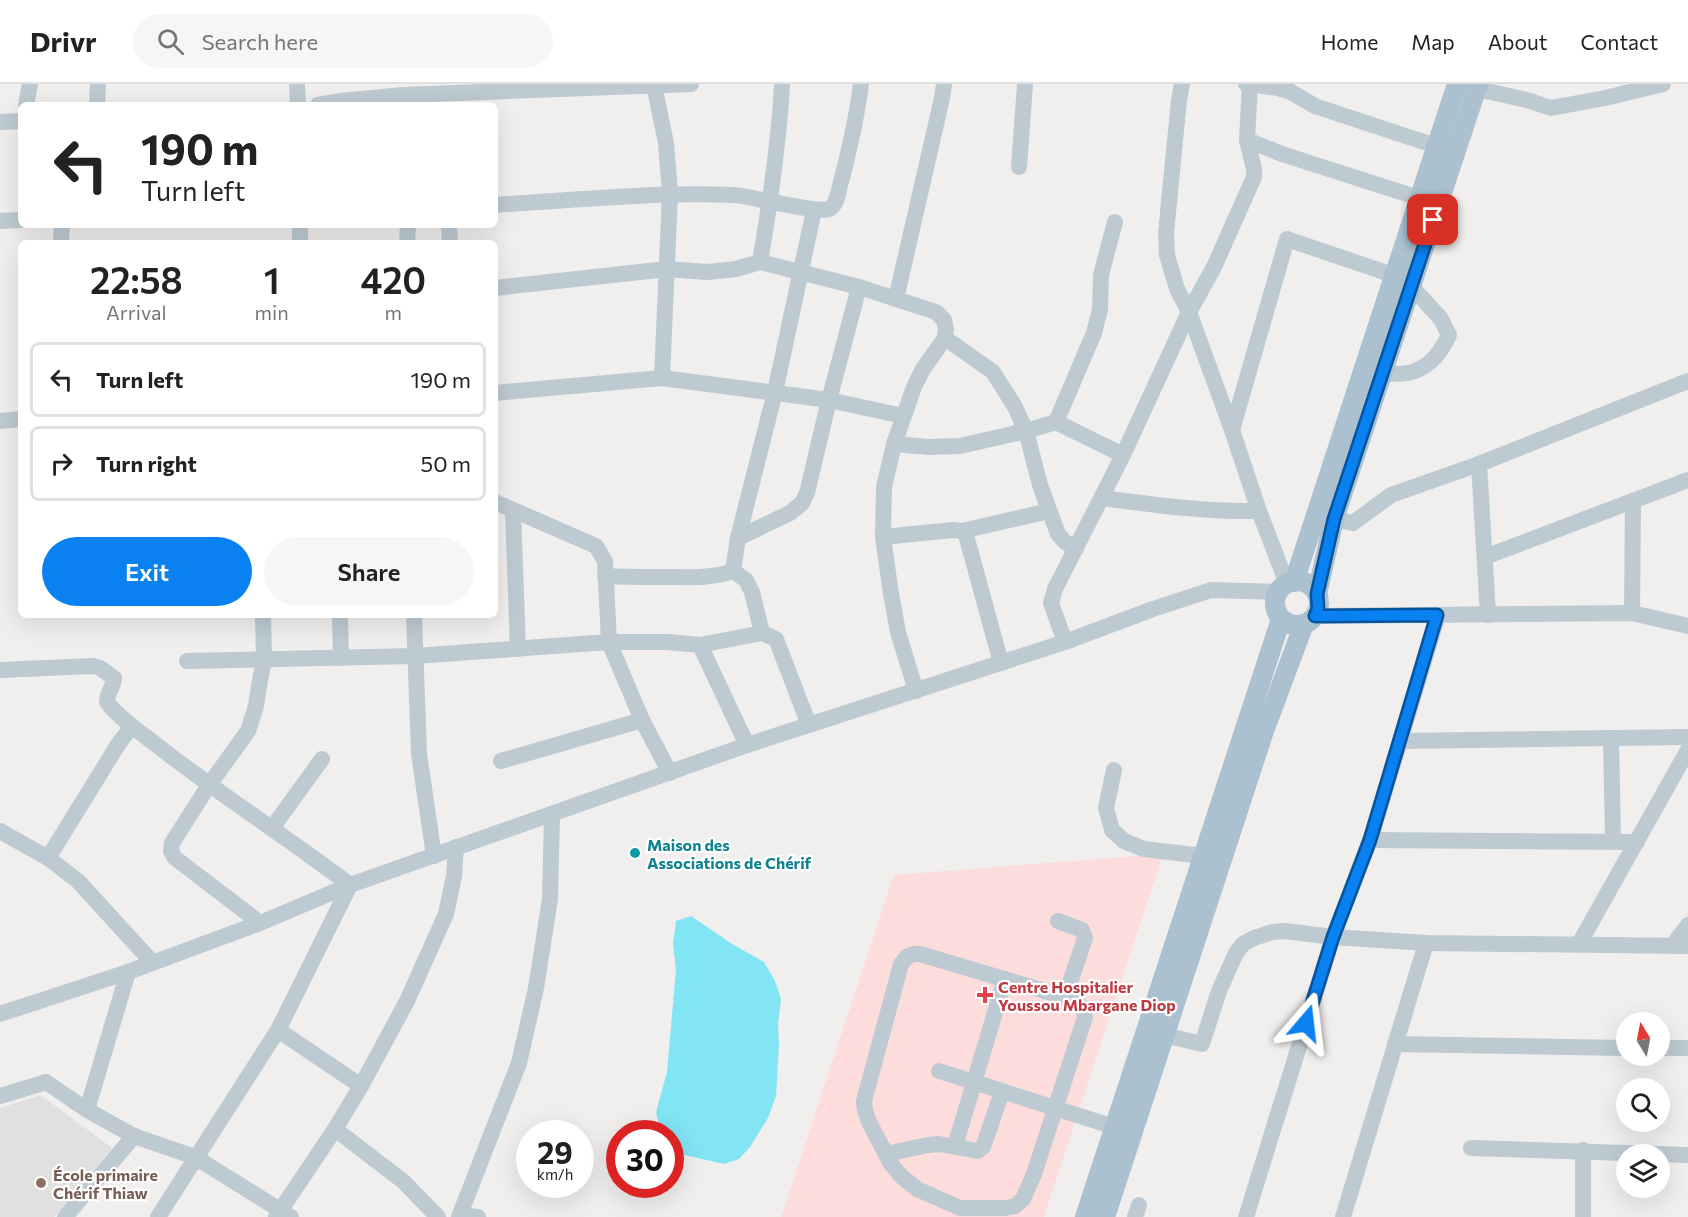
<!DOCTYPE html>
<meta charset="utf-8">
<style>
body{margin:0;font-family:Commissioner,sans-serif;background:#f6f6f6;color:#222;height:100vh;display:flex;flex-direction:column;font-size:22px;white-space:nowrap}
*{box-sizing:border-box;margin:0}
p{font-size:20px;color:#767676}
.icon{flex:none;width:33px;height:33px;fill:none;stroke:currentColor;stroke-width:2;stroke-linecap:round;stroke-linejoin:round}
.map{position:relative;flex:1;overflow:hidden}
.sheet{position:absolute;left:18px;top:156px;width:480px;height:378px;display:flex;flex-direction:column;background:#fff;border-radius:9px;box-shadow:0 6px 24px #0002}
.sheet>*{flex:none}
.guide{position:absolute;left:18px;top:18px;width:480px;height:126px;border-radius:9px;box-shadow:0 6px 24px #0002;background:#fff;color:#222;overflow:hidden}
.needle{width:39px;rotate:350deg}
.controls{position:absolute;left:1616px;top:928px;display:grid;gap:12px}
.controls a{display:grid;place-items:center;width:54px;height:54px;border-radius:50%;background:#fff;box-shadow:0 6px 24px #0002;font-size:30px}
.speed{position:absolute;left:516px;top:1036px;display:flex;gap:12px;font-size:30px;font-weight:700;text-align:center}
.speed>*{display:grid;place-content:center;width:78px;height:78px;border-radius:50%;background:#fff;box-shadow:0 6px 24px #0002;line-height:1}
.speed small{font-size:15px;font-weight:400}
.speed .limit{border:9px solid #d22;background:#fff;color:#111}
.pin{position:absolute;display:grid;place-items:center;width:51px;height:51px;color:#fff;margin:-26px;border-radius:12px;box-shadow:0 3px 9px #0006}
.me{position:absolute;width:66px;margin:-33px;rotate:17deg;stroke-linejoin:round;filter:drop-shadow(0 0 4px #0008)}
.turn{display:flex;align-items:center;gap:21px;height:126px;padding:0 24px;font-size:27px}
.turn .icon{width:78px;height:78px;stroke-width:2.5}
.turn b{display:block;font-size:42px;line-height:51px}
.eta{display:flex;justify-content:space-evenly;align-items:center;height:102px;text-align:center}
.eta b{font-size:36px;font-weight:600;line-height:42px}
.button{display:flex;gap:12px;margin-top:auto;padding:12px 24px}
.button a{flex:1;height:69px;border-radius:36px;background:#0981f0;color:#fff;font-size:24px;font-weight:600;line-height:69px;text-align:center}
.button a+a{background:#f6f6f6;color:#222}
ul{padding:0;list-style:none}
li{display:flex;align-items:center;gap:18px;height:75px;margin:0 12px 9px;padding:0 12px;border:3px solid #e0e0e0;border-radius:9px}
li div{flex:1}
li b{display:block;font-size:22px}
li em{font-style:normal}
header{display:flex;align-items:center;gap:36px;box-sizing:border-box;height:84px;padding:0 30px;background:#fff;border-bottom:2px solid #e0e0e0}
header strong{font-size:28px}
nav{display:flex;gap:33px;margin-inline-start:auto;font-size:21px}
.search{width:420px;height:54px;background:#f6f6f6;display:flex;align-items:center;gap:15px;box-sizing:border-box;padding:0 21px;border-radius:33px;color:#767676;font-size:22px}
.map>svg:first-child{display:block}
.education{fill:#e2dfe0}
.medical{fill:#fddcdc}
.water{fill:#81e5f4}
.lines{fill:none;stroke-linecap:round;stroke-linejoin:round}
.minor{stroke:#bdcad2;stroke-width:16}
.major{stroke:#abc1d0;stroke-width:20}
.route-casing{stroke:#06549c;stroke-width:15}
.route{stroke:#0981f0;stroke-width:10}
.culture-dot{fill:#0f9aa8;stroke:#fff;stroke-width:2}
.health-dot{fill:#e0444e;stroke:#fff;stroke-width:2}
.education-dot{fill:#8d6e63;stroke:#fff;stroke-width:2}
.labels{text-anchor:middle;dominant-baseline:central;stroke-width:4.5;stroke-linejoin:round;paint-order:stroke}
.culture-label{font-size:16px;font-weight:bold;fill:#0d838f;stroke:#fff;text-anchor:start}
.health-label{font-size:16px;font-weight:bold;fill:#be3a42;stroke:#fff;text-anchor:start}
.education-label{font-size:16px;font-weight:bold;fill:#785e54;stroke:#fff;text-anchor:start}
</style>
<header>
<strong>Drivr</strong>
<div class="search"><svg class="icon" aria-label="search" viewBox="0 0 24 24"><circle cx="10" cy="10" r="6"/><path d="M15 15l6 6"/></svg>Search here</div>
<nav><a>Home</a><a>Map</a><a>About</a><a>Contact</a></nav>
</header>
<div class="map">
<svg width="1688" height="1133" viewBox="0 0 1688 1133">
<rect width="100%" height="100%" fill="#f1eeee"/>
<polygon class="education" points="41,1011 112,1064 54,1133 0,1133 0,1024"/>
<polygon class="medical" points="1163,770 1044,1133 781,1133 894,791"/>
<polygon class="water" points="691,832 732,860 764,878 775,897 781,915 778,940 779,961 776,1012 768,1034 750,1063 739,1075 724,1080 676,1069 671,1062 670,1050 661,1050 656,1028 667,988 676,886 673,859 676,837"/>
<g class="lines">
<g class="minor">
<polyline points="297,0 298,21"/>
<polyline points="1182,0 1179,16 1166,149 1167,171 1177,205 1189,228 1232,346 1259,427 1287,500"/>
<polyline points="1246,0 1278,4 1291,8 1315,22 1436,62"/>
<polyline points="654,1 666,59 670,109 662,294"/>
<polyline points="1477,5 1527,16 1551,24 1605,14 1663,0"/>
<polyline points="26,21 30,0"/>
<polyline points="97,21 98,0"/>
<polyline points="318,21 341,17 404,11 691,0"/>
<polyline points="0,38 21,37"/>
<polyline points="1247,56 1282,70 1419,114"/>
<polyline points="1019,83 1025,0"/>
<path d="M 495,121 C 574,116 653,108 733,111 C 748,111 824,132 831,124 C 838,118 839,103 842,94 C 850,63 857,32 861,0"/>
<polyline points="0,137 21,136"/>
<polyline points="300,141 300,159"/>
<polyline points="449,141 450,159"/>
<polyline points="61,159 62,141"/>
<polyline points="407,159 408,141"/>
<path d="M 760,178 C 770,119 779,60 782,0"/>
<polyline points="495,204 667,185 707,188 736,185 760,178 859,203 936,228 944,236 946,245 945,254 923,285 914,303 894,360 884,403 883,453 891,510 898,548 916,607"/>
<polyline points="896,215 942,14 944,0"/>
<polyline points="945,254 993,288 1015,323 1026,347 1040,401 1058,450 1065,458 1076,465"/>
<path d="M 1382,290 C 1391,289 1403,291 1412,288 C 1431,282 1441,268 1449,251 L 1441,235 L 1411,202"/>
<polyline points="495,309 662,294 829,316 903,332"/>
<polyline points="0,337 21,335"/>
<polyline points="1056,338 1094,249 1100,225 1101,191 1115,138"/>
<polyline points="1232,346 1287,155 1393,191"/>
<polyline points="894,360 929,363 960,362 1026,347 1056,338 1123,371"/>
<polyline points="1479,380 1488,531"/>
<path d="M 1102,414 C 1154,421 1206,428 1259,427"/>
<polyline points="495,418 596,462 605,477 609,558 642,636 670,689"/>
<polyline points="513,426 518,565"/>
<polyline points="1334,435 1353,439 1391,411 1479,380 1688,297"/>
<polyline points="962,447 1049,427"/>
<polyline points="883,453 953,446 962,447 966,451 1001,579"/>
<polyline points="738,454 790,429 802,419 807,409 829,316 859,203"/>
<polyline points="1485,473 1688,396"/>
<polyline points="733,487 746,496 752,508 762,549"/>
<path d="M 605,492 C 624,493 643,493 662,493 C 687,493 709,495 733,487 L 738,454 L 775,308 L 814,126"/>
<polyline points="1632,529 1633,417"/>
<polyline points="340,531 341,574"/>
<polyline points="414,531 419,670 434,772"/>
<polyline points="1315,532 1632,529 1688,542"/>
<polyline points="1065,558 1051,519 1055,505 1123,371 1189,228 1214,183 1254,93 1254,85 1247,56 1250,0"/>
<polyline points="700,561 747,661"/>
<polyline points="187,577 415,572 609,558 667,558 700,561 762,549 776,555 809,641"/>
<path d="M 0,586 L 94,582 L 100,584 L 114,594 C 114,602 107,609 107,618 C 118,634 147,653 163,666 C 224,713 289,755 350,801 L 278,946 L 158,1133"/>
<polyline points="1611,654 1613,757"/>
<polyline points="1400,657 1688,653"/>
<polyline points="501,677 642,636"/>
<polyline points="1114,686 1106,724 1112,746 1124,757 1144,765 1203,772"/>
<polyline points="272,744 322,675"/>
<polyline points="0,747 48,774 78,797 152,878"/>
<polyline points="1370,756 1637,758"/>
<polyline points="48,774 119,659 132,642"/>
<polyline points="1058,837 1082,846 1085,854 1065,913"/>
<polyline points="260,839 175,774 171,767 172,759 209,701 248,647 256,622 260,596 264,576 263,531"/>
<polyline points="1579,860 1688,666"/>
<polyline points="1672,862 1688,841"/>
<polygon points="913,870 920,870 1075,916 1083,924 1085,933 1034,1090 1023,1115 1015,1122 1005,1124 960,1124 917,1105 901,1092 891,1080 869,1038 865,1026 864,1017 901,880 907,873"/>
<polyline points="0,930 128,888 260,839 350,801 747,661 1065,558 1153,525 1211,506 1278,508"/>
<polyline points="278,946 361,1002"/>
<polyline points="1164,951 1202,960 1219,907 1236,869 1243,860 1254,854 1272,848 1285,847 1333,853 1426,859 1688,862"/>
<polyline points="1395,960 1626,964"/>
<polyline points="1659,964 1688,964"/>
<polyline points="939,987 1127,1047"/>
<polyline points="0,1012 46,998 87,1026 134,1052 195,1073 291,1133"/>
<polyline points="87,1026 128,888"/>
<polyline points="335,1045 404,1098 438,1133"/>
<polyline points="955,1062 1005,895"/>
<polyline points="1471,1064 1688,1071"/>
<polyline points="886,1070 928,1061 939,1060 978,1067 983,1063 1002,1008"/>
<polyline points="460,1131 478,1133"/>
<polyline points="65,1133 134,1052"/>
<polyline points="276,1133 335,1045 361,1002 407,917 446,830 454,792 456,763"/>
<polyline points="459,1133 519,979 536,904 550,815 552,731"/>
<polyline points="1135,1133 1139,1121"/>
<polyline points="1246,1133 1333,853 1370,756 1438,531"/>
<polyline points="1343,1133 1426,859"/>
<polyline points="1583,1133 1583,1066"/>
</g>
<g class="major">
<circle cx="1297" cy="519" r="22"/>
<polyline points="1294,498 1457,0"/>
<polyline points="1317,510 1334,435 1478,0"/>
<polyline points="1085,1133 1281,535"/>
<polyline points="1105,1133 1264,647 1304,540"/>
</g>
</g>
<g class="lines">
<defs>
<polyline id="route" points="1306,939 1333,853 1370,756 1437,531 1315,532 1318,525 1317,510 1334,435 1433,136"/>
</defs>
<use href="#route" class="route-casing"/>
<use href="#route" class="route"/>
</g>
<circle class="culture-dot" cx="635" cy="769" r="6"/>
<path class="health-dot" d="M982 902h6v6h6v6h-6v6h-6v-6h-6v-6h6z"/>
<circle class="education-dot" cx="41" cy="1099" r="6"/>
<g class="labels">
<g class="culture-label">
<text x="647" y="760">Maison des<tspan x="647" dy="18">Associations de Chérif</tspan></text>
</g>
<g class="health-label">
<text x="998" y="902">Centre Hospitalier<tspan x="998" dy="18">Youssou Mbargane Diop</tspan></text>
</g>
<g class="education-label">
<text x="53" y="1090">École primaire<tspan x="53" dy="18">Chérif Thiaw</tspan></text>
</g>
</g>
</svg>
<div class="controls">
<a><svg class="needle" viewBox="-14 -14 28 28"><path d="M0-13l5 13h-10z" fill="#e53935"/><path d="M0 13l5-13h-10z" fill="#767676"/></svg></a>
<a><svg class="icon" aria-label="search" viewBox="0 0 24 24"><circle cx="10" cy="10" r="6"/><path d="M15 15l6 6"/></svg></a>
<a><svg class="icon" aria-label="layers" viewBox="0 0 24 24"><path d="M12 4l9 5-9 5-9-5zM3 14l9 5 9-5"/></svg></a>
</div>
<div class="speed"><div>29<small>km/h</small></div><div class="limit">30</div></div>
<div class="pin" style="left:1433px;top:136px;background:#d93025"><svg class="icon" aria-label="arrive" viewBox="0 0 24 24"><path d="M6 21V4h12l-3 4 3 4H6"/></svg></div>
<svg class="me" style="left:1306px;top:939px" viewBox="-20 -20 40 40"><path d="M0-17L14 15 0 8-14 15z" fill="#0981f0" stroke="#fff" stroke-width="4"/></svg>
<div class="guide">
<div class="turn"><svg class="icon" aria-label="left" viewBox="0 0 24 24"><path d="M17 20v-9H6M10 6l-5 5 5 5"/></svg><div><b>190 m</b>Turn left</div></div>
</div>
<section class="sheet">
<div class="eta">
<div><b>22:58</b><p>Arrival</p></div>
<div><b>1</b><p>min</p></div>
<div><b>420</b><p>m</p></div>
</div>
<ul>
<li><svg class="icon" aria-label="left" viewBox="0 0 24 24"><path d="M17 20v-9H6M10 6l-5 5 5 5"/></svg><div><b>Turn left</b></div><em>190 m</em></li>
<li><svg class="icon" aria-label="right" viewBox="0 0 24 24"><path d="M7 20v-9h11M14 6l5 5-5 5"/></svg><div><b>Turn right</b></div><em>50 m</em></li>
</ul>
<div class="button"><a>Exit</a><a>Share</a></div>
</section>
</div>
